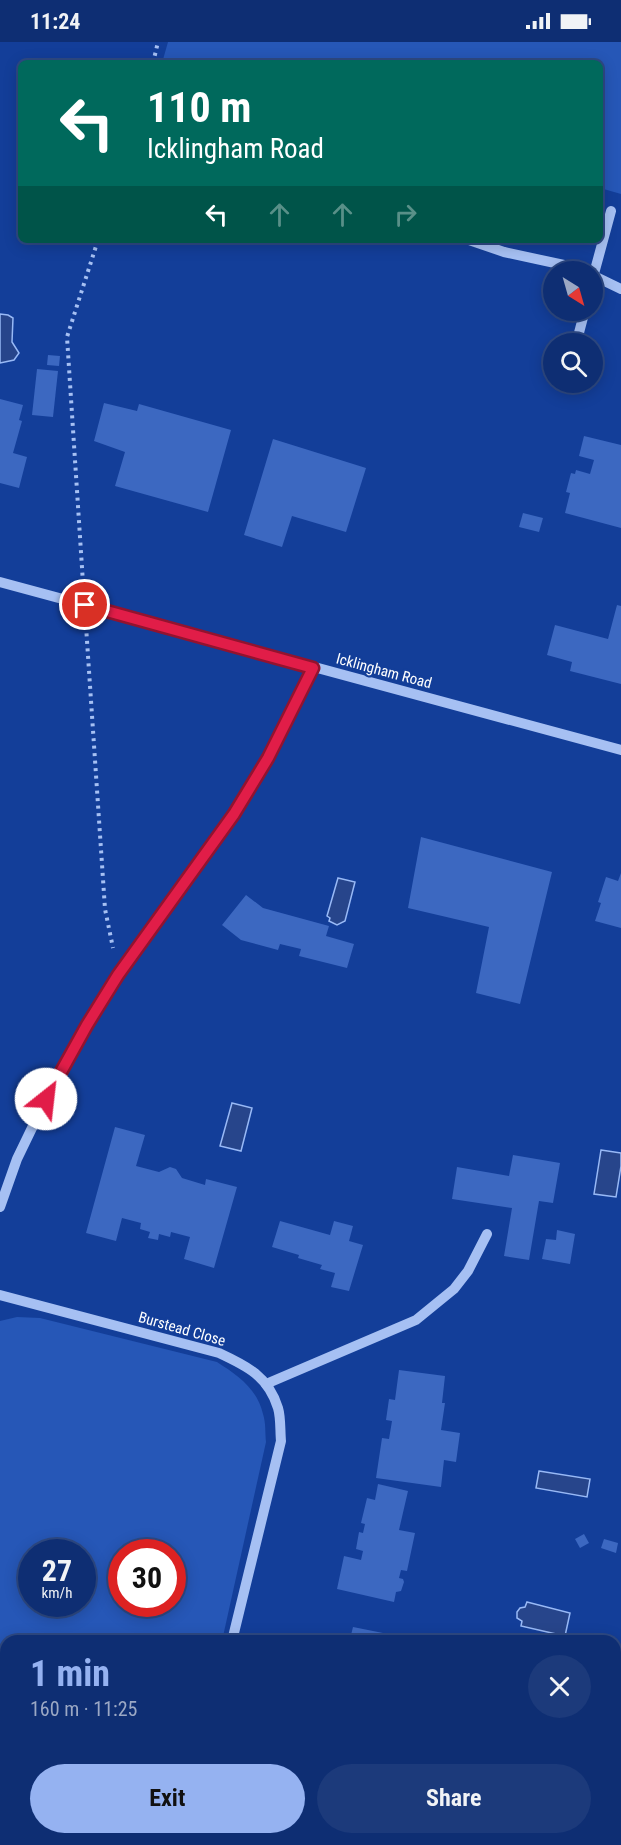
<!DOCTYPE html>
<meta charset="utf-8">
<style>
body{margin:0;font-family:"Roboto Condensed",sans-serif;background:#1c3a7b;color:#f1f3f6;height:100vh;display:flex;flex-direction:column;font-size:22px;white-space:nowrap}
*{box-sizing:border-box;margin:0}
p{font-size:20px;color:#9ba8c4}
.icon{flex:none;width:33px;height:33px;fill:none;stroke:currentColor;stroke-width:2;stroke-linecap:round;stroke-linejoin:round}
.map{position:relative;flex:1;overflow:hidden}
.panel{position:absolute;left:0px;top:1593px;width:621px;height:210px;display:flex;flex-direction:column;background:#0e2e73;border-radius:18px 18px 0 0;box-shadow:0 3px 15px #0003,0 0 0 2px #2e4a85}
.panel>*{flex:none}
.guide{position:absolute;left:18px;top:18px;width:585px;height:183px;border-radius:9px;box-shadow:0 3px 15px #0003,0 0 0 2px #2e4a85;background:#00695c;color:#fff;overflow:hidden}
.needle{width:39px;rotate:143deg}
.tools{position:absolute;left:543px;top:219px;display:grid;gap:12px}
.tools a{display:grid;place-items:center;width:60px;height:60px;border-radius:50%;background:#0e2e73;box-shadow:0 3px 15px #0003,0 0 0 2px #2e4a85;font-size:30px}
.speed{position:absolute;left:18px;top:1497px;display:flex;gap:12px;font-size:30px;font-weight:700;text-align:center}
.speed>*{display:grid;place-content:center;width:78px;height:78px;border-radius:50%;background:#0e2e73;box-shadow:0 3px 15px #0003,0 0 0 2px #2e4a85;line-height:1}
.speed small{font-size:15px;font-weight:400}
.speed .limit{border:9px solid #d22;background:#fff;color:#111}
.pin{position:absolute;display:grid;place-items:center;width:51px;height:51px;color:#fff;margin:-26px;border:3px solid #fff;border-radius:50%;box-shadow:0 2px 6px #0007}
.me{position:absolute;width:66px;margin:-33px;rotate:29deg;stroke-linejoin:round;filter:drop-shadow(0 0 4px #0008)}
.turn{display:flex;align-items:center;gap:21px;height:126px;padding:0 30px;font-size:27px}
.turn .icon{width:78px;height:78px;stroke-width:2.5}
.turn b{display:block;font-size:42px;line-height:51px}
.lanes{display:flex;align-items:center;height:57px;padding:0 30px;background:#0003;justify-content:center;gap:30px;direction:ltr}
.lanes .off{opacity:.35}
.round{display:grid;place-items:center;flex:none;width:63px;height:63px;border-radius:32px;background:#1c3a7b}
.summary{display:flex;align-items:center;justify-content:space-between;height:102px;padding:0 30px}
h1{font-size:36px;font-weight:700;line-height:45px;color:#95b2f1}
.cta{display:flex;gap:12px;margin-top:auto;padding:12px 30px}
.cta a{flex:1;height:69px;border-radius:36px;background:#95b2f1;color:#111;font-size:24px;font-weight:700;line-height:69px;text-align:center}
.cta a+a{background:#1c3a7b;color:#f1f3f6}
.status{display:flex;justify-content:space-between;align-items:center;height:42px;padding:0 30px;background:#0e2e73;direction:ltr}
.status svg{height:16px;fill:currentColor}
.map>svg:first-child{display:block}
.green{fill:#2657b7;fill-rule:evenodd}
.water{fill:#27458b;stroke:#98b9f6;stroke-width:1.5}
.building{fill:#3c68c1}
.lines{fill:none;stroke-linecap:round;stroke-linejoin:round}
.path{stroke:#a6c0f3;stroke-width:4;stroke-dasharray:3 4.5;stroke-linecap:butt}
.minor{stroke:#a6c0f3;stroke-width:10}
.route-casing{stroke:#92132f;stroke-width:15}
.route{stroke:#e11d48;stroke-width:10}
.labels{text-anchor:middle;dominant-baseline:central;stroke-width:4.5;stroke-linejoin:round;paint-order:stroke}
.street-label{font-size:15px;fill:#fff;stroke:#133e99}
</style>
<div class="status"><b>11:24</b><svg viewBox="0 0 49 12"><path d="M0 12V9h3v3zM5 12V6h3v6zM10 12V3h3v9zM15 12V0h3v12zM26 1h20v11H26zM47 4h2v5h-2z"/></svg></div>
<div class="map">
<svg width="621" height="1803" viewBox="0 0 621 1803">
<rect width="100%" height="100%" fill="#133e99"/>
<g class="green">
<polygon points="168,0 621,0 621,152 600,146 600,21 162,21"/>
<path d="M 17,1275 L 40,1276 L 217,1320 C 237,1333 257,1346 263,1372 C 266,1381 265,1391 266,1400 L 222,1599 L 6,1599 L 6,1741 L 0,1739 L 0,1279 ZM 32,1510 L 82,1510 L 82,1562 L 32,1562 ZM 122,1510 L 172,1510 L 172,1562 L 122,1562 Z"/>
</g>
<g class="water">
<polygon points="0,272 8,273 13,276 12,300 19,311 14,318 0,321"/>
<polygon points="338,836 355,840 345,879 337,883 329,879 330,876 327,874"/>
<polygon points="232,1061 252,1066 241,1109 220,1104"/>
<polygon points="601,1108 621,1111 621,1124 616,1155 594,1152"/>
<polygon points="539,1429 590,1437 587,1455 536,1446"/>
<polygon points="527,1560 570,1571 565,1594 521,1584 522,1579 517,1576 517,1570 520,1566 525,1565"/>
</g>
<g class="building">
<polygon points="48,313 60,314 59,324 47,323"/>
<polygon points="37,327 58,329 53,375 32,373"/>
<polygon points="0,357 23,363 19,378 22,379 13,411 27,415 19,446 0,441"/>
<polygon points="104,361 137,369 139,362 231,388 208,470 115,444 125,410 94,399"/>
<polygon points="584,394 621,403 621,486 565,471 570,451 566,450 571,431 575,432 576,428 590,432 594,418 579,414"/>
<polygon points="273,397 366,426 346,490 292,474 282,505 244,493"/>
<polygon points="523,471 543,476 539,490 519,485"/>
<polygon points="617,563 621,564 621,642 570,629 572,620 547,613 555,583 608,597"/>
<polygon points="421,795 552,830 520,962 476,951 489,885 408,866"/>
<polygon points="621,831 621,886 595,879 601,861 598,860 606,835 618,839"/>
<polygon points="246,853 263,866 329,884 326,894 354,902 347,926 299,914 301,907 280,902 278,908 241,898 222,883"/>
<polygon points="115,1085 145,1093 136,1124 159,1130 170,1125 176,1127 182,1136 205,1143 206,1137 237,1145 214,1226 184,1217 190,1195 171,1190 170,1195 159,1192 158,1198 148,1196 150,1190 140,1187 141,1181 122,1176 116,1199 86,1191"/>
<polygon points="513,1113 560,1121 553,1161 539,1159 529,1218 504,1214 512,1166 452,1157 457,1125 509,1134"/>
<polygon points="280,1179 330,1193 334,1179 353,1184 349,1199 363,1203 349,1249 331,1245 335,1231 320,1227 322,1223 298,1216 299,1213 272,1205"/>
<polygon points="557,1188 575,1192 570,1222 542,1217 546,1197 556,1198"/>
<polygon points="399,1328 445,1334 442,1361 445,1361 441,1388 460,1391 456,1420 444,1418 441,1445 376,1436 382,1396 389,1397 392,1379 386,1378 389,1357 395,1358"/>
<polygon points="378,1442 408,1449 399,1488 415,1491 407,1529 401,1528 399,1536 403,1537 404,1540 401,1549 396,1550 394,1560 337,1547 344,1514 361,1518 363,1509 356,1507 359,1490 363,1491 365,1482 361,1481 367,1456 375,1458"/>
<polygon points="584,1492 589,1501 580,1506 575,1497"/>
<polygon points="604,1497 618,1501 616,1511 601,1506"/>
<polygon points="353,1585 388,1592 387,1599 335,1599 336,1594 350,1597"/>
<polygon points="314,1797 379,1797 378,1803 314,1803"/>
</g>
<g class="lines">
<g class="path">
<polyline points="153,21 158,0"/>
<polyline points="83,541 67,295 98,198"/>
<polyline points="86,584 105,867 113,906"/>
</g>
<g class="minor">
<polyline points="469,198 504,210 578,226 586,230"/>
<polyline points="592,233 621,247"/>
<polyline points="592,239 611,169"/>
<polyline points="576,302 585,268"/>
<polyline points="0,540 621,708"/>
<polyline points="0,1165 17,1117 46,1057 87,983 118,933 233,772 268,715 313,626"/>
<path d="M 0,1253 L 219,1311 C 247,1324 268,1334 278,1366 C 281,1376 280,1389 281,1399 L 232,1599"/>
<polyline points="266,1342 416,1278 454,1247 468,1229 487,1192"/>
<polyline points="0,1750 6,1752"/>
<polyline points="167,1797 175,1803"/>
</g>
</g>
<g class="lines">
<defs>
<polyline id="route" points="46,1057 87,983 118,933 234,772 268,716 313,626 85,563"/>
</defs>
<use href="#route" class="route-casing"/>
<use href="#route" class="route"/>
</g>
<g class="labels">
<g class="street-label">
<text transform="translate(384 629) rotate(15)">Icklingham Road</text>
<text transform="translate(182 1287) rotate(16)">Burstead Close</text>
</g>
</g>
</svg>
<div class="tools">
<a><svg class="needle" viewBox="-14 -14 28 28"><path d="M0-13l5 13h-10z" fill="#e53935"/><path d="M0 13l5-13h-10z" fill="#9ba8c4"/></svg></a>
<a><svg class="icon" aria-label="search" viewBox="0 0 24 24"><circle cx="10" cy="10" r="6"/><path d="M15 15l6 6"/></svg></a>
</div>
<div class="speed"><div>27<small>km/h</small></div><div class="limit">30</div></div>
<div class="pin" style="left:85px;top:563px;background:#d93025"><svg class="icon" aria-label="arrive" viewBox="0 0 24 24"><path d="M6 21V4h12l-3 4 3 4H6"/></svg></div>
<svg class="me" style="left:46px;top:1057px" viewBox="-20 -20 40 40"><circle r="19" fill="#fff"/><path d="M0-13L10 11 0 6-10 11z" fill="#e11d48"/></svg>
<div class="guide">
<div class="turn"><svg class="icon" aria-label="left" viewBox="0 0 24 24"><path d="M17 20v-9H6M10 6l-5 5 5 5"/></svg><div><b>110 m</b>Icklingham Road</div></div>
<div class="lanes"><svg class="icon" aria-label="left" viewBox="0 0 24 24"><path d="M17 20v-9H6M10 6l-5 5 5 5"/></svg><svg class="icon off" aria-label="ahead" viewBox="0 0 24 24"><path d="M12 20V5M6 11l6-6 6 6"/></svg><svg class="icon off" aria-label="ahead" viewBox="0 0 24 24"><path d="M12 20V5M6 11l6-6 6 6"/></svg><svg class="icon off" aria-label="right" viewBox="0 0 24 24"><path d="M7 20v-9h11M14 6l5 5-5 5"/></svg></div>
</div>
<section class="panel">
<div class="summary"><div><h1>1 min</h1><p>160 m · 11:25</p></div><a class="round"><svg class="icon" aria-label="close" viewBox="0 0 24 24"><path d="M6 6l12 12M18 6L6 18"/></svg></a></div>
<div class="cta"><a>Exit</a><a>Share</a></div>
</section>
</div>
